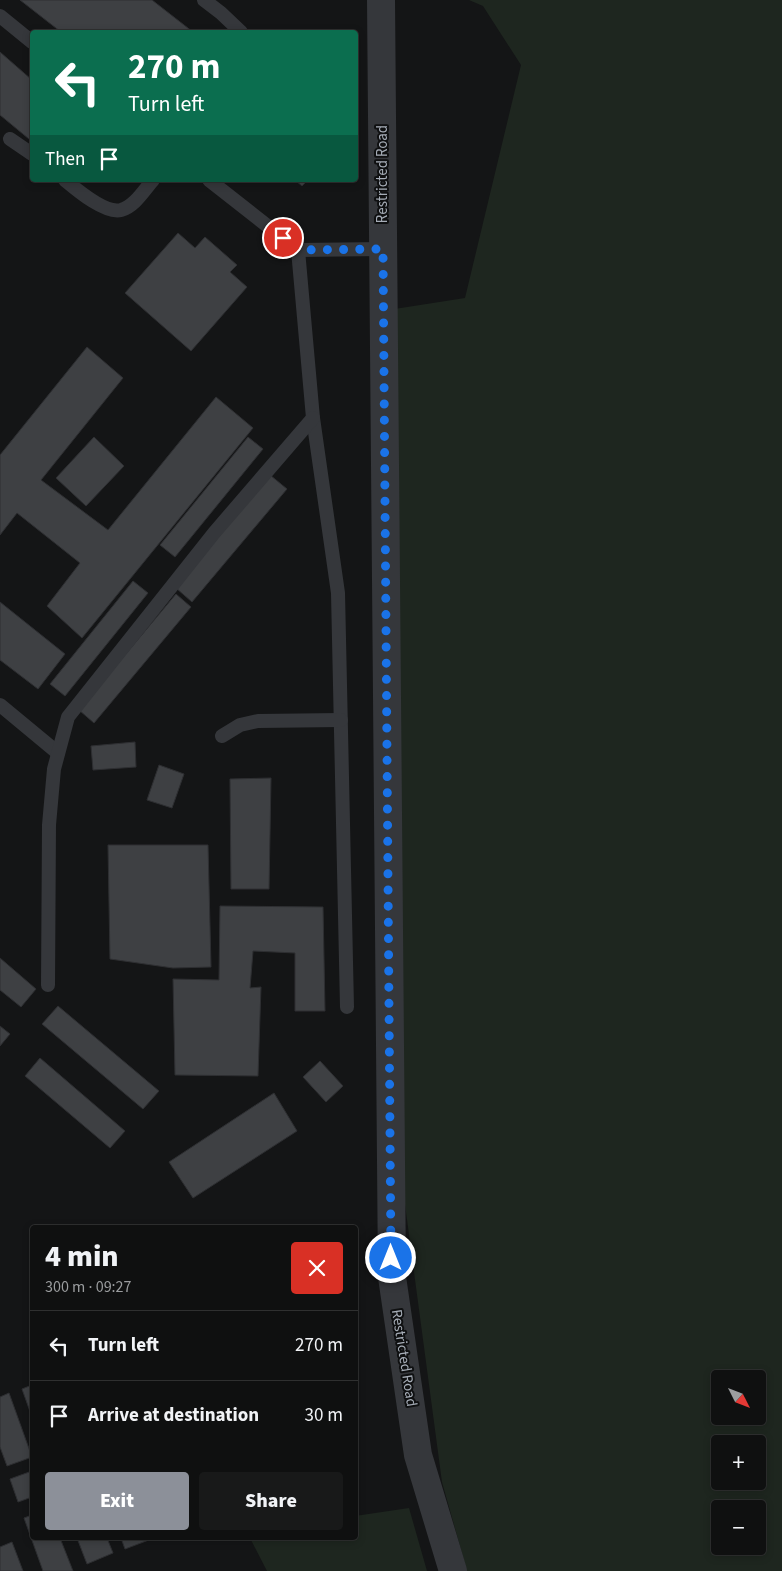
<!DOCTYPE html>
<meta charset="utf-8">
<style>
body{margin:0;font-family:"Source Sans 3",sans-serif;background:#181919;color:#f1f3f6;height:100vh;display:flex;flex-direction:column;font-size:19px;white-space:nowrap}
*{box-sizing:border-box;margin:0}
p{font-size:16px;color:#9b9d9f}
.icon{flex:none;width:28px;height:28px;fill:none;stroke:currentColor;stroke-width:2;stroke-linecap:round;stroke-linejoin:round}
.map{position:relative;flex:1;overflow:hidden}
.panel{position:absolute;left:30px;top:1225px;width:328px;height:315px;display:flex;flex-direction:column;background:#0f1010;border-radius:5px;box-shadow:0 2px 8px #0003,0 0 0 1px #2f3030}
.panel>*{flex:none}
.hud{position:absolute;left:30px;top:30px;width:328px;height:152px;border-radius:5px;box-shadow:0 2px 8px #0003,0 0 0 1px #2f3030;background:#0b6e4f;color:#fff;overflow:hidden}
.needle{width:32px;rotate:132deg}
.controls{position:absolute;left:711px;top:1370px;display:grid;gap:10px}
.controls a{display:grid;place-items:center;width:55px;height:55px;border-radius:5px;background:#0f1010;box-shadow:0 2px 8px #0003,0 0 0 1px #2f3030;font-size:25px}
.pin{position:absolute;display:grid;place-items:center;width:42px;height:42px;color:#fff;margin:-21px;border:2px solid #fff;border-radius:50%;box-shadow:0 1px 5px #0007}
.me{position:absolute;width:55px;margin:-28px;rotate:0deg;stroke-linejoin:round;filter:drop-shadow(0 0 4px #0008)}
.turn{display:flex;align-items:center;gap:18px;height:105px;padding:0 15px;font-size:22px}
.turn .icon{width:65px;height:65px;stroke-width:2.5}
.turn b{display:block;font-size:35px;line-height:42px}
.then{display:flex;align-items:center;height:48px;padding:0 15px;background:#0003;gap:10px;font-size:19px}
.round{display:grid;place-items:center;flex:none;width:52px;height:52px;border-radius:5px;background:#181919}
.overview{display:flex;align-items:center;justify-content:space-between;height:85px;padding:0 15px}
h1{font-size:30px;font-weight:800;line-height:38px}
.primary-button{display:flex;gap:10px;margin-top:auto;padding:10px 15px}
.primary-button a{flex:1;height:58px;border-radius:5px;background:#8c9099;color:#fff;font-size:20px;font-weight:800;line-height:58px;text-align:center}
.primary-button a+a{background:#181919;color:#f1f3f6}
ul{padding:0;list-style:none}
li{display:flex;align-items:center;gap:15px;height:70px;padding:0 15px;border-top:1px solid #2f3030}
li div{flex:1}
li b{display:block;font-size:19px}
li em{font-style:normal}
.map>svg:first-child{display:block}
.green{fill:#1e261f;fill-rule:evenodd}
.building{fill:#3e4043;stroke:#2e2f32}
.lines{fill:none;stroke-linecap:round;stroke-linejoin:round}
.service{stroke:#35373b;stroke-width:14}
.minor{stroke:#35373b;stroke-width:28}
.route{stroke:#1a73e8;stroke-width:9;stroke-dasharray:0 16.2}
.labels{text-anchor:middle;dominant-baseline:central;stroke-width:4;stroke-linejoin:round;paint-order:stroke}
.street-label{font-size:15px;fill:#a6adb7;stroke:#0f1011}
</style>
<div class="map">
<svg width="782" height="1571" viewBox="0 0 782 1571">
<rect width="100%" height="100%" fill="#141516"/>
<g class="green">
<path d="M 469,0 L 782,0 L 782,1571 L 467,1571 L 442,1482 L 402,1182 L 388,310 L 465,298 L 521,65 L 483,6 ZM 720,1379 L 758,1379 L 758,1416 L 720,1416 ZM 720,1444 L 758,1444 L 758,1481 L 720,1481 ZM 720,1509 L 758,1509 L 758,1546 L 720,1546 Z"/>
<polygon points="409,1508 427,1571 267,1571 250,1538 355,1538 355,1516"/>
</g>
<g class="building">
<polygon points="20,0 152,0 193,32 61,32"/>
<polygon points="0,52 32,80 32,134 29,139 0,115"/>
<polygon points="295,180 308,180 302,186"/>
<polygon points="178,233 195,248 205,237 237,265 230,272 247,287 191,351 125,293"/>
<polygon points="87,347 123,378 41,480 108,530 216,397 253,428 82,638 47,606 80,563 17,513 0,535 0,455"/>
<polygon points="94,437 124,466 86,506 56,478"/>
<polygon points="248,437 263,449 175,557 160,545"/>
<polygon points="270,475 287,489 192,602 176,588"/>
<polygon points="133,581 148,593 65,696 50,684"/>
<polygon points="176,594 191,607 94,723 79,710"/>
<polygon points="0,602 65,654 38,689 0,660"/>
<polygon points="135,742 136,767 93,770 91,746"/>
<polygon points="159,765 184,774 172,808 147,800"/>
<polygon points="271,778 269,889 231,889 230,779"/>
<polygon points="108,845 208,845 211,967 173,968 110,959"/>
<polygon points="220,906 323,907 325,1011 295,1011 295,953 253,951 250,988 261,987 258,1076 175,1075 173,979 219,980"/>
<polygon points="0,958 36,989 21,1007 0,990"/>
<polygon points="58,1006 159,1091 143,1109 42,1024"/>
<polygon points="0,1026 10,1034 0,1046"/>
<polygon points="40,1058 125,1131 110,1148 25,1076"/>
<polygon points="320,1061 343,1086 326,1102 303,1077"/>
<polygon points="274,1093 297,1131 193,1198 169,1162"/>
<polygon points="32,1385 32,1417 22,1389"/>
<polygon points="9,1393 32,1457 7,1466 0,1447 0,1397"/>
<polygon points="32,1471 32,1497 18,1502 10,1479"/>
<polygon points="32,1515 32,1538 60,1538 73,1571 43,1571 24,1518"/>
<polygon points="77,1538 107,1538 113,1553 87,1564"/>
<polygon points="121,1538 154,1538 125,1549"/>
<polygon points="12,1542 23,1571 0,1571 0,1547"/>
</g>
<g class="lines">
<g class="service">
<polyline points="204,0 221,13 241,32"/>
<polyline points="0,16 32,42"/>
<polyline points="10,139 32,154"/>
<path d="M 65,180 C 77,190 105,214 121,210 C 135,206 144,190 153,180"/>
<polyline points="209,180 298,250 313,418 338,593 347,1007"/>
<polyline points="298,250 383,249"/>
<polyline points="0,705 58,753"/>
<polyline points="222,736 240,725 258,721 341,720"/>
<polyline points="48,985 49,825 54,769 68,717 214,533 313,418"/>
</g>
<polyline class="minor" points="381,0 392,1277 418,1455 453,1571"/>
</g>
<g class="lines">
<polyline class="route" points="283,238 298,250 383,249 391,1258"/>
</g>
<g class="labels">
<g class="street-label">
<text transform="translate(382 174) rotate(-90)">Restricted Road</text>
<text transform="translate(404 1358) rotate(81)">Restricted Road</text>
</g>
</g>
</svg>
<div class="controls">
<a><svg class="needle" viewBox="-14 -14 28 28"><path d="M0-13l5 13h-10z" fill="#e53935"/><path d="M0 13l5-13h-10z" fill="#9b9d9f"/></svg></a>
<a>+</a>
<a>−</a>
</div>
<div class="pin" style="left:283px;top:238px;background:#d93025"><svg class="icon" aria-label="arrive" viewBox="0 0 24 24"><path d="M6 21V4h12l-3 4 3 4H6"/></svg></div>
<svg class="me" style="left:391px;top:1258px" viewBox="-20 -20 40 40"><circle r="17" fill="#1a73e8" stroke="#fff" stroke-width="3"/><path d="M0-11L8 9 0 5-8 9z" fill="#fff"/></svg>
<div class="hud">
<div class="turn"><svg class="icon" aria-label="left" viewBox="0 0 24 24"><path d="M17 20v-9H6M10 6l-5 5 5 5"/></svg><div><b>270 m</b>Turn left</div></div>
<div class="then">Then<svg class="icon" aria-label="arrive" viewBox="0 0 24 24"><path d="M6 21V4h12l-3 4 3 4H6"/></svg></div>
</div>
<section class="panel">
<div class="overview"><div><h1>4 min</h1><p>300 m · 09:27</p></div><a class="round" style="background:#d93025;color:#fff"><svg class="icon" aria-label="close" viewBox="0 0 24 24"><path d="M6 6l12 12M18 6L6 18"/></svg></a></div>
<ul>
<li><svg class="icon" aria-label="left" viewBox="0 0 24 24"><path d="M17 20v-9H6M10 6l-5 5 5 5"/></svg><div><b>Turn left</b></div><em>270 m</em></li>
<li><svg class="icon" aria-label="arrive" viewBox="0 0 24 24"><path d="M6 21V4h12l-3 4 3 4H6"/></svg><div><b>Arrive at destination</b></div><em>30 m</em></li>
</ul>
<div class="primary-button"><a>Exit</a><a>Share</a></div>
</section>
</div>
